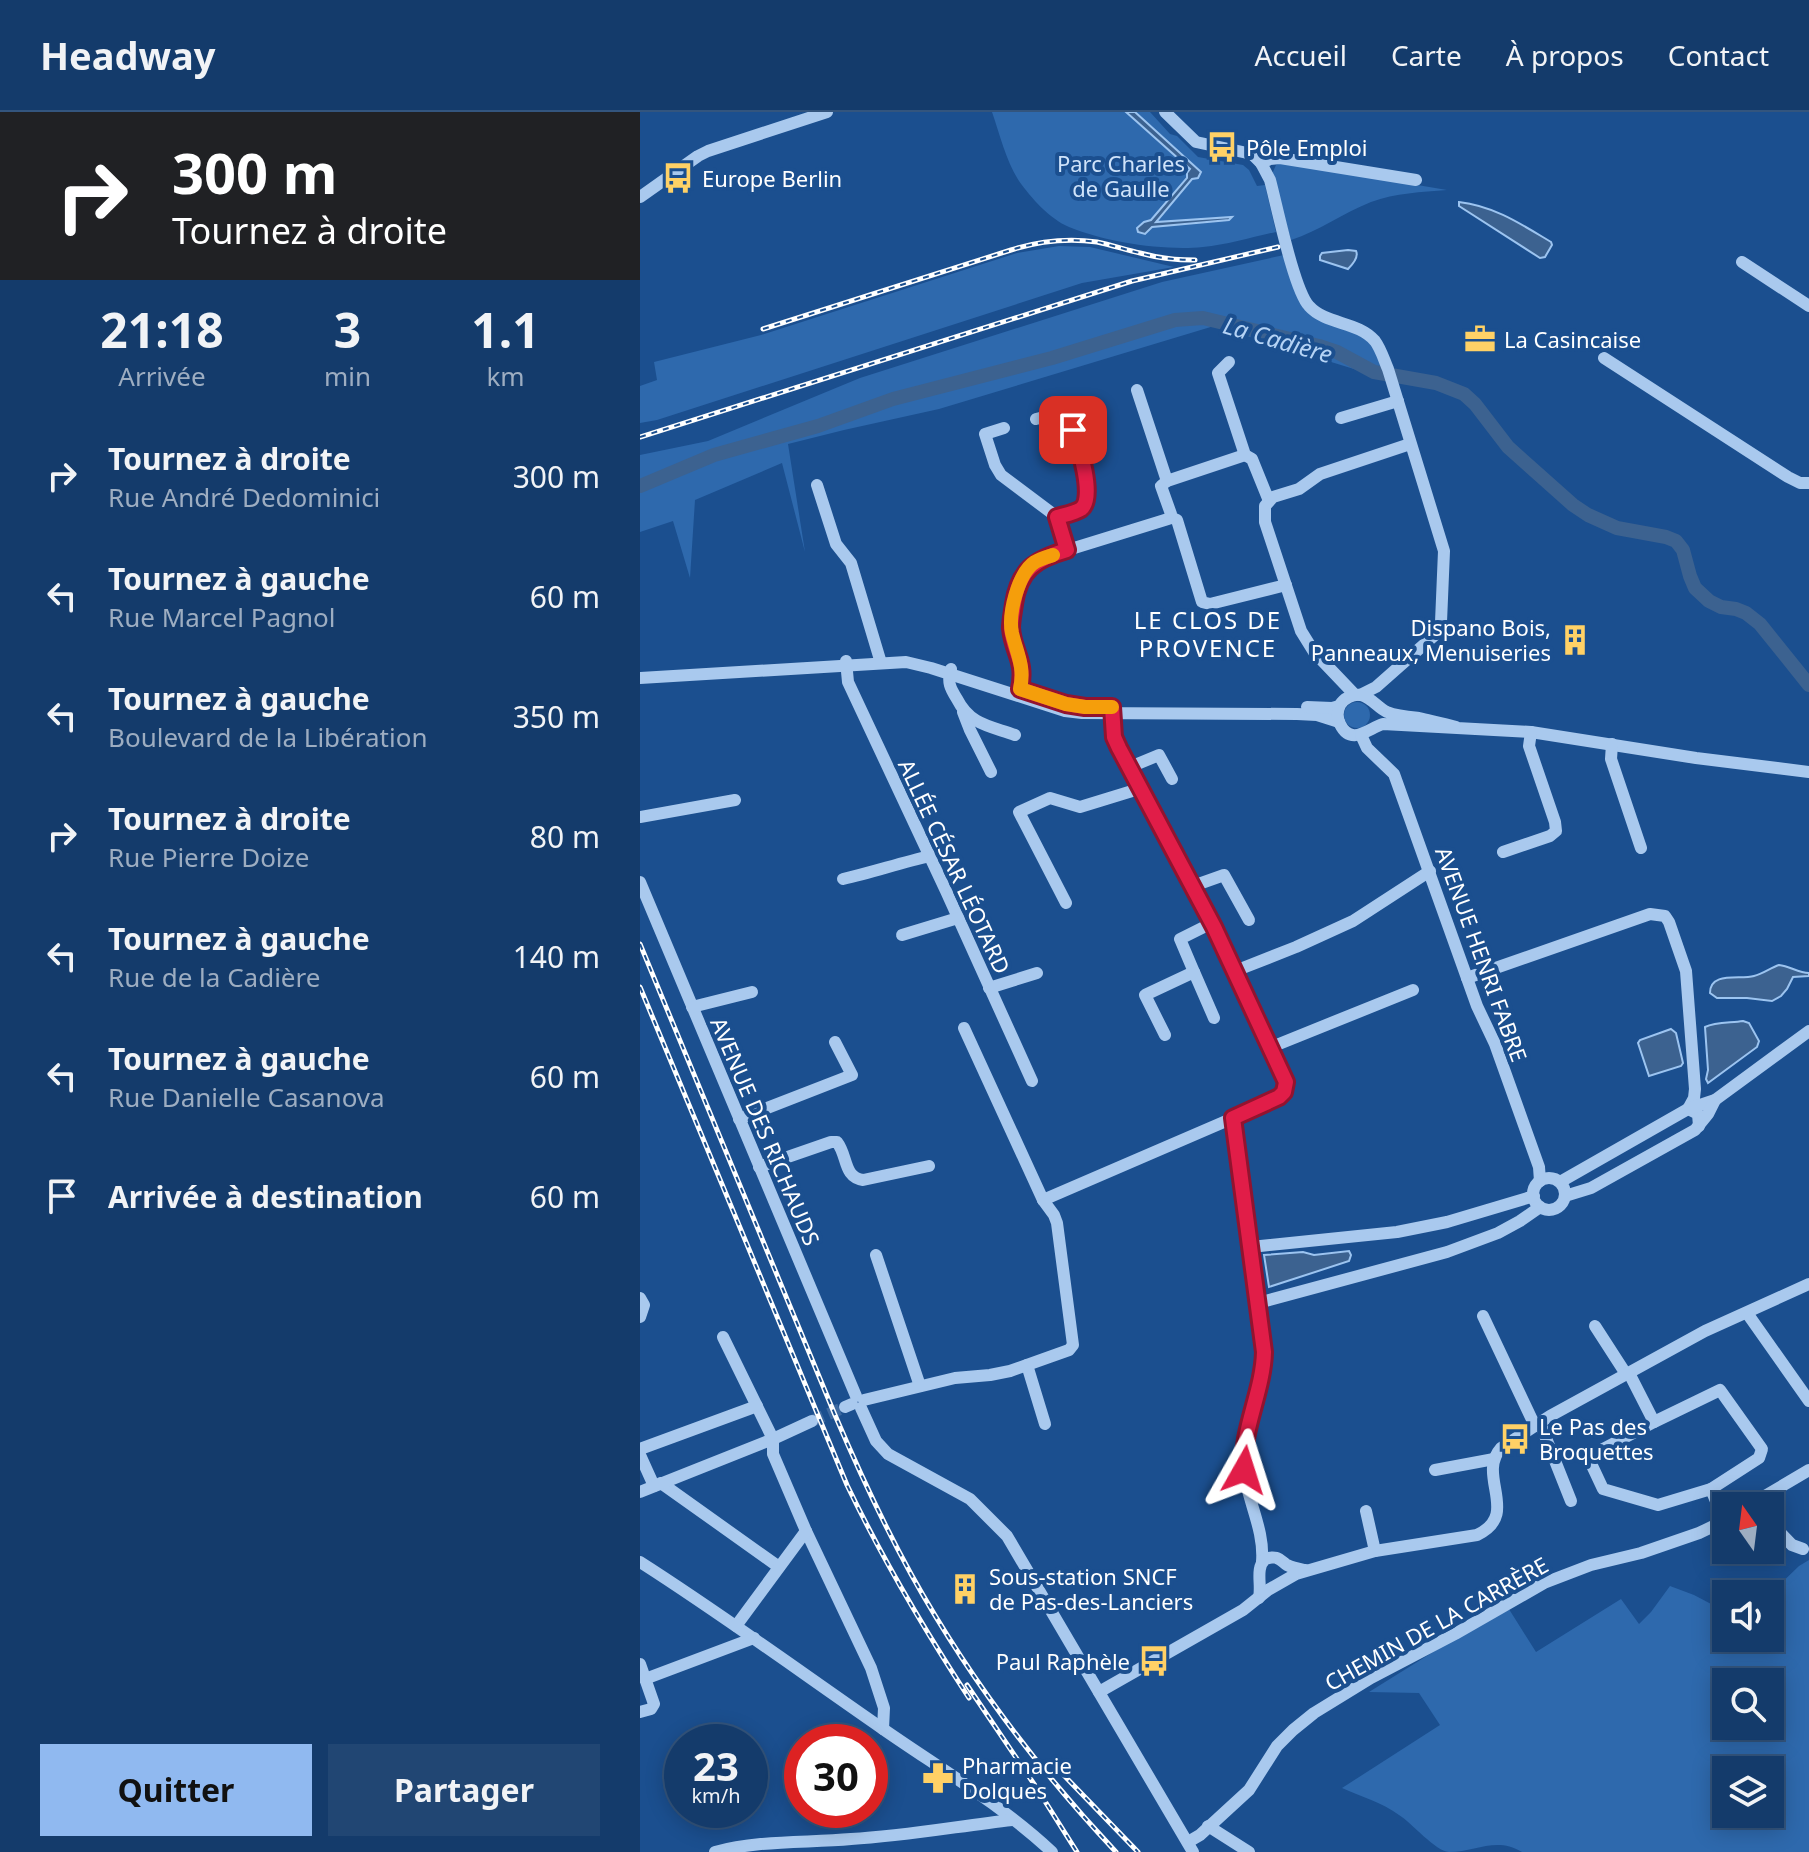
<!DOCTYPE html>
<html lang="fr">
<meta charset="utf-8">
<style>
body{margin:0;font-family:"Noto Sans",sans-serif;background:#214673;color:#f1f3f6;height:100vh;display:flex;flex-direction:column;font-size:30px;white-space:nowrap}
*{box-sizing:border-box;margin:0}
p{font-size:26px;color:#9dadc1}
.icon{flex:none;width:44px;height:44px;fill:none;stroke:currentColor;stroke-width:2;stroke-linecap:round;stroke-linejoin:round}
.map{position:relative;flex:1;overflow:hidden}
.side{display:flex;flex-direction:column;background:#143b6b;width:640px}
.side>*{flex:none}
.top-card{background:#202124;color:#fff;overflow:hidden}
.needle{width:52px;rotate:346deg}
.buttons{position:absolute;left:1072px;top:1380px;display:grid;gap:16px}
.buttons a{display:grid;place-items:center;width:72px;height:72px;border-radius:0px;background:#143b6b;box-shadow:0 4px 20px #0003,0 0 0 2px #33557e;font-size:40px}
.speed{position:absolute;left:24px;top:1612px;display:flex;gap:16px;font-size:40px;font-weight:700;text-align:center}
.speed>*{display:grid;place-content:center;width:104px;height:104px;border-radius:50%;background:#143b6b;box-shadow:0 4px 20px #0003,0 0 0 2px #33557e;line-height:1}
.speed small{font-size:20px;font-weight:400}
.speed .limit{border:12px solid #d22;background:#fff;color:#111}
.pin{position:absolute;display:grid;place-items:center;width:68px;height:68px;color:#fff;margin:-34px;border-radius:16px;box-shadow:0 4px 12px #0006}
.me{position:absolute;width:88px;margin:-44px;rotate:6deg;stroke-linejoin:round;filter:drop-shadow(0 0 6px #0008)}
.turn{display:flex;align-items:center;gap:28px;height:168px;padding:0 40px;font-size:36px}
.turn .icon{width:104px;height:104px;stroke-width:2.5}
.turn b{display:block;font-size:56px;line-height:68px}
.eta{display:flex;justify-content:space-evenly;align-items:center;height:136px;text-align:center}
.eta b{font-size:48px;font-weight:700;line-height:56px}
.cta{display:flex;gap:16px;margin-top:auto;padding:16px 40px}
.cta a{flex:1;height:92px;border-radius:0px;background:#90b9f0;color:#111;font-size:32px;font-weight:700;line-height:92px;text-align:center}
.cta a+a{background:#214673;color:#f1f3f6}
ul{padding:0;list-style:none}
li{display:flex;align-items:center;gap:24px;height:120px;padding:0 40px}
li div{flex:1}
li b{display:block;font-size:30px}
li em{font-style:normal}
header{display:flex;align-items:center;gap:48px;box-sizing:border-box;height:112px;padding:0 40px;background:#143b6b;border-bottom:2px solid #33557e}
header strong{font-size:38px}
nav{display:flex;gap:44px;margin-inline-start:auto;font-size:28px}
main{display:flex;flex:1;min-height:0}
.map>svg:first-child{display:block}
.green{fill:#2e69ad;fill-rule:evenodd}
.water{fill:#3c6290;stroke:#9cc4f0;stroke-width:2}
.lines{fill:none;stroke-linecap:round;stroke-linejoin:round}
.river{stroke:#3c6290;stroke-width:14}
.minor-tunnel{stroke:#3d69a0;stroke-width:12;stroke-dasharray:12 6;stroke-linecap:butt}
.minor{stroke:#a9c9ee;stroke-width:12}
.rail-casing{stroke:#fff;stroke-width:5}
.rail{stroke:#1b4f8f;stroke-width:2;stroke-dasharray:6;stroke-linecap:butt}
.route-casing{stroke:#92132f;stroke-width:20}
.route{stroke:#e11d48;stroke-width:14}
.slow{stroke:#f59e0b;stroke-width:14}
.labels{text-anchor:middle;dominant-baseline:central;stroke-width:8;stroke-linejoin:round;paint-order:stroke}
.poi-label{font-size:22px;fill:#fff;stroke:#1b4f8f;text-anchor:start}
.park-label{font-size:22px;fill:#cfe3fa;stroke:#1b4f8f}
.street-label{font-size:22px;fill:#fff;stroke:#1b4f8f}
.water-label{font-size:24px;font-style:italic;fill:#b5d3f5;stroke:#1b4f8f}
.neighbourhood-label{font-size:24px;letter-spacing:2px;fill:#fff;stroke:#1b4f8f}
</style>
<header>
<strong>Headway</strong>
<nav><a>Accueil</a><a>Carte</a><a>À propos</a><a>Contact</a></nav>
</header>
<main>
<section class="side">
<div class="top-card">
<div class="turn"><svg class="icon" aria-label="right" viewBox="0 0 24 24"><path d="M7 20v-9h11M14 6l5 5-5 5"/></svg><div><b>300 m</b>Tournez à droite</div></div>
</div>
<div class="eta">
<div><b>21:18</b><p>Arrivée</p></div>
<div><b>3</b><p>min</p></div>
<div><b>1.1</b><p>km</p></div>
</div>
<ul>
<li><svg class="icon" aria-label="right" viewBox="0 0 24 24"><path d="M7 20v-9h11M14 6l5 5-5 5"/></svg><div><b>Tournez à droite</b><p>Rue André Dedominici</p></div><em>300 m</em></li>
<li><svg class="icon" aria-label="left" viewBox="0 0 24 24"><path d="M17 20v-9H6M10 6l-5 5 5 5"/></svg><div><b>Tournez à gauche</b><p>Rue Marcel Pagnol</p></div><em>60 m</em></li>
<li><svg class="icon" aria-label="left" viewBox="0 0 24 24"><path d="M17 20v-9H6M10 6l-5 5 5 5"/></svg><div><b>Tournez à gauche</b><p>Boulevard de la Libération</p></div><em>350 m</em></li>
<li><svg class="icon" aria-label="right" viewBox="0 0 24 24"><path d="M7 20v-9h11M14 6l5 5-5 5"/></svg><div><b>Tournez à droite</b><p>Rue Pierre Doize</p></div><em>80 m</em></li>
<li><svg class="icon" aria-label="left" viewBox="0 0 24 24"><path d="M17 20v-9H6M10 6l-5 5 5 5"/></svg><div><b>Tournez à gauche</b><p>Rue de la Cadière</p></div><em>140 m</em></li>
<li><svg class="icon" aria-label="left" viewBox="0 0 24 24"><path d="M17 20v-9H6M10 6l-5 5 5 5"/></svg><div><b>Tournez à gauche</b><p>Rue Danielle Casanova</p></div><em>60 m</em></li>
<li><svg class="icon" aria-label="arrive" viewBox="0 0 24 24"><path d="M6 21V4h12l-3 4 3 4H6"/></svg><div><b>Arrivée à destination</b></div><em>60 m</em></li>
</ul>
<div class="cta"><a>Quitter</a><a>Partager</a></div>
</section>
<div class="map">
<svg width="1169" height="1740" viewBox="0 0 1169 1740">
<rect width="100%" height="100%" fill="#1b4f8f"/>
<g class="green">
<path d="M 352,0 L 510,0 L 530,22 L 537,24 L 558,45 L 603,53 L 609,58 L 617,74 L 625,73 L 636,120 C 612,125 587,133 563,135 C 524,139 465,130 429,115 C 410,107 391,86 379,69 C 366,49 360,23 352,0 Z"/>
<path d="M 641,51 L 647,51 L 807,78 C 781,80 756,81 731,90 C 703,101 679,119 651,128 L 632,62 L 636,53 Z"/>
<polygon points="419,134 450,135 534,155 442,171 17,308 0,311 0,274 17,268 14,250 121,223 377,141"/>
<polygon points="644,143 657,184 664,197 725,226 736,238 743,259 740,265 574,214 299,297 204,318 148,332 165,440 142,351 55,388 50,466 33,409 0,420 0,343 68,329 220,266 522,170"/>
<circle cx="717" cy="603" r="13"/>
<path d="M 1169,1448 L 1169,1740 L 882,1740 C 856,1724 836,1740 809,1740 C 795,1739 772,1711 759,1703 C 743,1691 720,1684 702,1676 L 800,1613 L 779,1581 L 729,1580 L 867,1494 L 896,1540 L 981,1487 L 999,1512 L 1011,1500 L 1030,1474 L 1054,1483 L 1073,1493 L 1086,1488 L 1086,1526 L 1130,1526 L 1130,1482 L 1159,1454 ZM 1086,1570 L 1130,1570 L 1130,1614 L 1086,1614 ZM 1086,1658 L 1130,1658 L 1130,1702 L 1086,1702 Z"/>
</g>
<g class="water">
<polygon points="486,0 495,0 561,60 558,66 552,67 516,110 592,105 589,108 512,115 505,122 498,120 497,116 504,110 511,108 547,66 547,61 550,57"/>
<path d="M 819,90 C 854,94 881,112 911,130 L 912,133 L 905,145 L 900,146 L 819,94 Z"/>
<path d="M 708,138 L 716,139 C 719,145 712,153 708,157 L 680,148 L 680,144 L 682,141 Z"/>
<path d="M 1139,853 C 1150,854 1158,861 1169,861 L 1169,864 L 1153,865 L 1147,877 L 1141,884 L 1132,889 L 1107,886 L 1077,886 L 1070,881 C 1070,859 1100,868 1114,864 C 1123,862 1130,856 1139,853 Z"/>
<path d="M 1103,909 L 1109,911 L 1119,929 L 1117,935 L 1068,971 L 1066,967 L 1068,958 L 1065,915 C 1076,910 1091,911 1103,909 Z"/>
<polygon points="1031,917 1036,921 1043,951 1041,954 1009,964 998,931 1000,928"/>
<polygon points="709,1139 711,1143 709,1149 629,1175 624,1143 663,1140 674,1143"/>
</g>
<g class="lines">
<polyline class="river" points="0,374 74,343 178,314 253,287 412,246 535,208 563,206 679,234 697,240 734,260 796,271 824,282 835,292 868,335 933,393 948,403 977,416 1026,425 1036,429 1043,438 1050,464 1055,476 1069,489 1081,495 1096,497 1106,501 1120,512 1169,573"/>
<polyline class="minor-tunnel" points="172,1309 205,1295"/>
<g class="minor">
<path d="M 525,0 L 556,30 L 612,42 L 621,51 L 630,68 C 637,94 654,178 669,194 C 686,213 718,209 735,229 C 741,237 744,248 748,257 L 804,439 L 801,510 L 796,522 L 736,575 L 720,583"/>
<polyline points="621,51 630,47 640,46 776,68"/>
<polyline points="0,85 58,44 68,39 187,0"/>
<polyline points="1102,150 1169,194"/>
<polyline points="964,246 1148,365 1160,371 1169,371"/>
<polyline points="589,250 578,261 605,343 612,347 629,389"/>
<polyline points="497,278 527,369 521,374 531,402 530,405 537,408 562,490 570,492 646,473"/>
<polyline points="701,306 758,289"/>
<path d="M 396,307 L 428,299 C 433,316 458,385 441,397 C 435,401 424,403 417,405"/>
<polyline points="364,316 345,322 355,353 361,363 417,405 427,438"/>
<polyline points="527,369 605,343"/>
<polyline points="177,373 196,432 211,451 241,551"/>
<polyline points="206,549 208,570 306,779 392,969"/>
<path d="M 311,557 C 307,570 310,576 317,587 C 330,613 350,614 375,623"/>
<polyline points="0,566 266,550 291,556 425,599 442,601 657,602 677,603 699,610"/>
<polyline points="378,583 383,561 371,517 376,480 384,463 394,451 418,441 528,407 530,405"/>
<polyline points="715,583 674,540 661,519 625,410 625,394 633,385 659,377 680,362 770,332"/>
<polyline points="667,595 692,596 699,594"/>
<polyline points="323,600 330,618 351,660"/>
<path d="M 816,615 C 803,611 791,609 779,606 C 769,605 757,604 747,600 C 738,596 732,586 721,583 C 713,582 704,586 700,593 C 697,599 697,606 700,612 C 711,635 729,616 743,612 L 891,620 L 1056,646 L 1169,660"/>
<polyline points="721,623 727,636 754,662 837,894 855,932 899,1055 900,1069"/>
<polyline points="972,632 971,647 1001,736"/>
<polyline points="490,655 519,643 532,667"/>
<polyline points="0,705 95,688"/>
<polyline points="863,740 910,724 916,719 915,710 889,634 891,620"/>
<path d="M 203,767 C 233,760 260,751 290,744"/>
<polyline points="0,770 216,1284"/>
<polyline points="553,774 584,763 609,808"/>
<polyline points="426,791 379,700 410,686 440,695 502,676"/>
<polyline points="262,823 318,806"/>
<polyline points="595,859 656,835 713,809 790,759"/>
<polyline points="554,860 574,906"/>
<polyline points="827,866 1010,802 1025,804 1029,810 1046,859 1055,977 1054,986 1048,997 1058,1002 1059,1014"/>
<polyline points="349,876 397,861"/>
<polyline points="52,895 112,880"/>
<polyline points="525,923 505,883 554,860 540,827 572,811"/>
<polyline points="629,936 773,878"/>
<path d="M 593,1006 L 623,1229 C 624,1255 619,1278 612,1303 C 608,1317 603,1331 603,1346 C 603,1382 625,1414 622,1450"/>
<polyline points="99,1007 212,963 195,930"/>
<path d="M 119,1055 L 191,1030 L 197,1030 C 208,1044 203,1065 223,1068 L 289,1054"/>
<circle cx="909" cy="1082" r="16"/>
<polyline points="920,1070 1048,997 1075,988 1169,919"/>
<polyline points="925,1084 951,1076 1055,1018 1068,1002 1075,988"/>
<polyline points="403,1088 635,988 642,983 646,977 646,970 644,963 629,936 574,815 479,636 474,625 472,595"/>
<polyline points="611,1135 757,1120 807,1110 894,1084"/>
<polyline points="236,1143 280,1274"/>
<polyline points="0,1186 4,1193 0,1205"/>
<polyline points="618,1191 807,1140 858,1121 880,1109 900,1095"/>
<polyline points="1107,1201 1169,1289"/>
<polyline points="843,1204 895,1314"/>
<polyline points="955,1214 986,1262"/>
<polyline points="83,1225 133,1327 133,1342 166,1419 231,1556 244,1596 243,1617"/>
<polyline points="387,1253 405,1312"/>
<polyline points="989,1261 1014,1310 948,1345 963,1377 1018,1393 1071,1377 1084,1409"/>
<polyline points="224,1288 315,1266 350,1263 370,1259 429,1238 433,1233 417,1111 414,1103 403,1088 324,916"/>
<polyline points="205,1295 212,1292"/>
<polyline points="221,1296 236,1329 248,1342 330,1387 367,1424 553,1740"/>
<polyline points="1014,1310 1080,1278 1122,1337 1119,1346 1071,1377"/>
<polyline points="900,1311 931,1389"/>
<polyline points="0,1337 117,1294"/>
<polyline points="0,1343 14,1374"/>
<polyline points="795,1358 854,1347"/>
<polyline points="21,1371 139,1455"/>
<polyline points="0,1380 133,1327 172,1309"/>
<polyline points="1108,1394 1169,1358"/>
<polyline points="726,1399 735,1439"/>
<polyline points="1130,1410 1152,1433 1163,1437"/>
<path d="M 0,1450 C 83,1503 162,1561 243,1617 C 299,1656 362,1693 412,1740"/>
<path d="M 619,1486 C 622,1472 615,1457 625,1447 C 636,1443 639,1447 647,1453 C 652,1456 659,1457 665,1458"/>
<polyline points="96,1514 166,1419"/>
<polyline points="0,1552 14,1592 11,1597 0,1600"/>
<polyline points="5,1567 114,1526"/>
<path d="M 459,1580 L 603,1498 L 628,1478 L 656,1462 L 735,1439 L 837,1423 C 881,1402 836,1364 861,1336 L 910,1304 L 1065,1219 L 1169,1172"/>
<polyline points="568,1714 609,1740"/>
<polyline points="548,1730 560,1723 609,1678 637,1634 653,1618 674,1601 731,1566 815,1522 904,1471 951,1453 1001,1441 1059,1421 1086,1408"/>
<path d="M 75,1740 C 119,1728 166,1731 211,1727 C 265,1724 319,1714 372,1708"/>
</g>
<defs>
<g id="rail">
<path d="M 123,217 L 371,138 C 399,129 428,126 457,130 C 472,133 486,138 500,141 C 518,146 536,148 555,148"/>
<polyline points="0,325 492,169 638,135"/>
<path d="M 0,832 L 195,1303 C 218,1357 243,1411 271,1462 C 327,1563 397,1656 476,1740"/>
<path d="M 0,875 L 207,1373 C 243,1448 284,1517 329,1586"/>
<polyline points="327,1573 396,1675 437,1740"/>
<polyline points="412,1651 498,1740"/>
</g>
</defs>
<use href="#rail" class="rail-casing"/>
<use href="#rail" class="rail"/>
</g>
<g class="lines">
<defs>
<path id="route" d="M 433,318 C 438,332 456,386 441,397 C 435,401 424,403 417,405 L 427,438 C 396,447 379,457 374,492 C 373,499 371,509 371,516 C 373,541 386,548 380,577 L 426,592 L 445,595 L 472,595 L 474,625 L 479,636 L 574,815 L 646,970 L 644,980 L 639,985 L 593,1006 L 624,1240 C 623,1280 601,1318 604,1358"/>
</defs>
<use href="#route" class="route-casing"/>
<use href="#route" class="route"/>
<path class="slow" d="M 413,443 C 407,445 400,447 395,450 C 378,461 368,502 372,521 C 377,542 385,555 380,577 L 426,592 L 445,595 L 472,595"/>
</g>
<defs>
<symbol id="bus-bare" viewBox="-9 -9 18 18"><path d="M-5-6H5V4H4V6H2V4H-2V6H-4V4H-5ZM-3.5-4V0h7V-4ZM-3.5 1.2v1.5H-2V1.2ZM2 1.2v1.5H3.5V1.2Z" fill="#ffd166" stroke="#1b4f8f" stroke-width="2.5" paint-order="stroke"/></symbol>
<symbol id="office-bare" viewBox="-9 -9 18 18"><path d="M-6-3h4V-5.5h4V-3h4V5H-6ZM-1-4.5V-3h2v-1.5ZM-6 0V1H6V0Z" fill="#ffd166" stroke="#1b4f8f" stroke-width="2.5" paint-order="stroke"/></symbol>
<symbol id="building-bare" viewBox="-9 -9 18 18"><path d="M-4-6H4V6H1V3H-1V6H-4ZM-2.5-4.3h1.7v1.8h-1.7ZM.8-4.3h1.7v1.8H.8ZM-2.5-1h1.7V.8h-1.7ZM.8-1h1.7V.8H.8Z" fill="#ffd166" stroke="#1b4f8f" stroke-width="2.5" paint-order="stroke"/></symbol>
<symbol id="pharmacy-bare" viewBox="-9 -9 18 18"><path d="M-2-6h4v4h4v4h-4v4h-4v-4h-4v-4h4Z" fill="#ffd166" stroke="#1b4f8f" stroke-width="2.5" paint-order="stroke"/></symbol>
</defs>
<g fill-rule="evenodd">
<use href="#bus-bare" x="560" y="13" width="44" height="44"/>
<use href="#bus-bare" x="16" y="44" width="44" height="44"/>
<use href="#office-bare" x="818" y="205" width="44" height="44"/>
<use href="#building-bare" x="913" y="506" width="44" height="44"/>
<use href="#bus-bare" x="853" y="1305" width="44" height="44"/>
<use href="#building-bare" x="303" y="1455" width="44" height="44"/>
<use href="#bus-bare" x="492" y="1527" width="44" height="44"/>
<use href="#pharmacy-bare" x="276" y="1644" width="44" height="44"/>
</g>
<g class="labels">
<g class="poi-label">
<text x="606" y="35">Pôle Emploi</text>
<text x="62" y="66">Europe Berlin</text>
<text x="864" y="227">La Casincaise</text>
<text x="911" y="515" text-anchor="end">Dispano Bois,<tspan x="911" dy="25">Panneaux, Menuiseries</tspan></text>
<text x="899" y="1314">Le Pas des<tspan x="899" dy="25">Broquettes</tspan></text>
<text x="349" y="1464">Sous-station SNCF<tspan x="349" dy="25">de Pas-des-Lanciers</tspan></text>
<text x="490" y="1549" text-anchor="end">Paul Raphèle</text>
<text x="322" y="1653">Pharmacie<tspan x="322" dy="25">Dolques</tspan></text>
</g>
<g class="park-label">
<text x="481" y="51">Parc Charles<tspan x="481" dy="25">de Gaulle</tspan></text>
</g>
<g class="street-label">
<text transform="translate(315 754) rotate(65)">ALLÉE CÉSAR LÉOTARD</text>
<text transform="translate(842 842) rotate(70)">AVENUE HENRI FABRE</text>
<text transform="translate(126 1019) rotate(67)">AVENUE DES RICHAUDS</text>
<text transform="translate(796 1511) rotate(-29)">CHEMIN DE LA CARRÈRE</text>
</g>
<g class="water-label">
<text transform="translate(638 227) rotate(16)">La Cadière</text>
</g>
<g class="neighbourhood-label">
<text x="568" y="507">LE CLOS DE<tspan x="568" dy="28">PROVENCE</tspan></text>
</g>
</g>
</svg>
<div class="buttons">
<a><svg class="needle" viewBox="-14 -14 28 28"><path d="M0-13l5 13h-10z" fill="#e53935"/><path d="M0 13l5-13h-10z" fill="#9dadc1"/></svg></a>
<a><svg class="icon" aria-label="sound" viewBox="0 0 24 24"><path d="M4 9h4l5-4v14l-5-4H4zM17 9q2 3 0 6"/></svg></a>
<a><svg class="icon" aria-label="search" viewBox="0 0 24 24"><circle cx="10" cy="10" r="6"/><path d="M15 15l6 6"/></svg></a>
<a><svg class="icon" aria-label="layers" viewBox="0 0 24 24"><path d="M12 4l9 5-9 5-9-5zM3 14l9 5 9-5"/></svg></a>
</div>
<div class="speed"><div>23<small>km/h</small></div><div class="limit">30</div></div>
<div class="pin" style="left:433px;top:318px;background:#d93025"><svg class="icon" aria-label="arrive" viewBox="0 0 24 24"><path d="M6 21V4h12l-3 4 3 4H6"/></svg></div>
<svg class="me" style="left:604px;top:1358px" viewBox="-20 -20 40 40"><path d="M0-17L14 15 0 8-14 15z" fill="#e11d48" stroke="#fff" stroke-width="4"/></svg>
</div>
</main>
